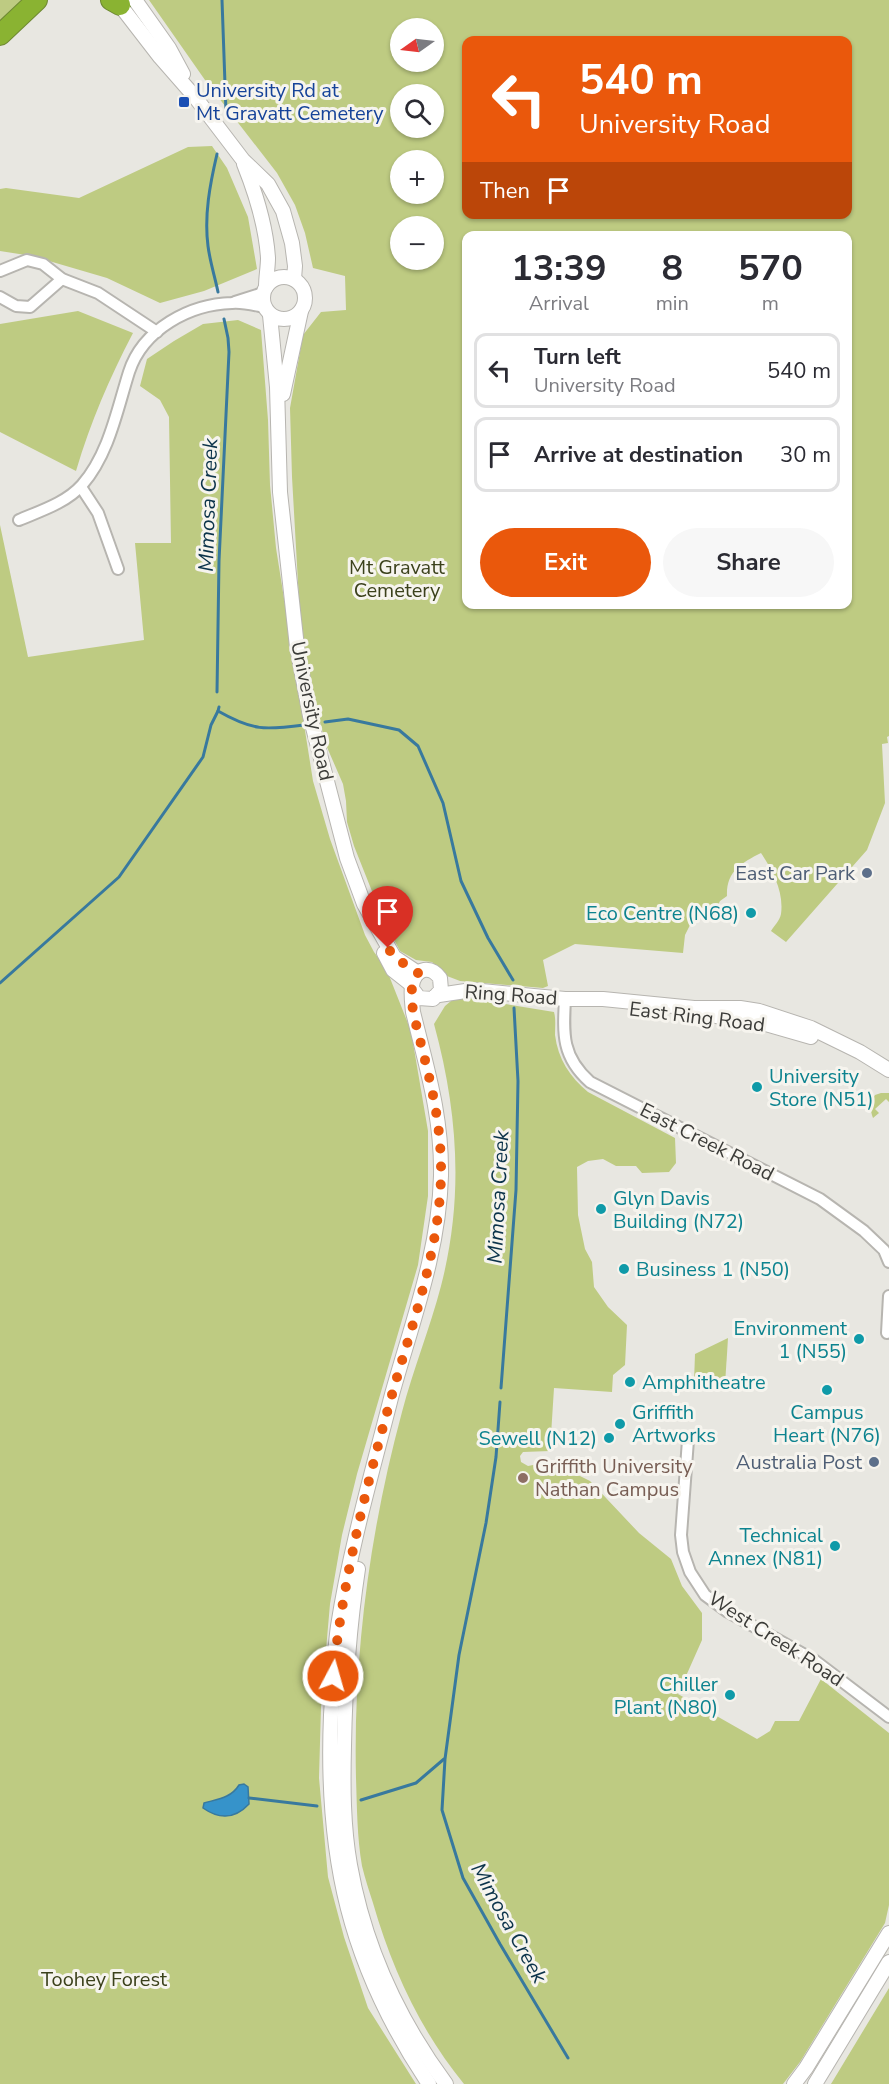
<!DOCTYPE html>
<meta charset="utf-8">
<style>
body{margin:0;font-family:"Nunito Sans",sans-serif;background:#f7f7f7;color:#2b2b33;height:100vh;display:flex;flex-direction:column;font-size:22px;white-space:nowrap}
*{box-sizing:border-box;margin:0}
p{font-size:20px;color:#7c7c81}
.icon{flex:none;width:33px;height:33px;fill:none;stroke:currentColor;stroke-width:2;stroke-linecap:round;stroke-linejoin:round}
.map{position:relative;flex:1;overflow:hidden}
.details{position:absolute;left:462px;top:231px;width:390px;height:378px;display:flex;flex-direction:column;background:#fff;border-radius:12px;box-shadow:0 2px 4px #0004}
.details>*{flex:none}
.top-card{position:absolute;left:462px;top:36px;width:390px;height:183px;border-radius:12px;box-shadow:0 2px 4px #0004;background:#ea580c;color:#fff;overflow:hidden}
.needle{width:39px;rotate:256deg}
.fabs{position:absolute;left:390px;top:18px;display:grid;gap:12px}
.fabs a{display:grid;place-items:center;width:54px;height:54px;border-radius:50%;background:#fff;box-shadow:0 2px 4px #0004;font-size:30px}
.pin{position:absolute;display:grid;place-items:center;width:51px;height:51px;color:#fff;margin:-62px -26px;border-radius:50% 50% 50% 0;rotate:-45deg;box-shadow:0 0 6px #0007}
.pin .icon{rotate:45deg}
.me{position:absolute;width:66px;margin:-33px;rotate:6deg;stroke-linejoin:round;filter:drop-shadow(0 0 4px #0008)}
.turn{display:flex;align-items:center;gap:21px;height:126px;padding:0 18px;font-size:27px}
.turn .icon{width:78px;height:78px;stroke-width:2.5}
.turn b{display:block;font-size:42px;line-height:51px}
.then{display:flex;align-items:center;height:57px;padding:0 18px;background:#0003;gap:12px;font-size:22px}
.eta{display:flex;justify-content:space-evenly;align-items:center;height:102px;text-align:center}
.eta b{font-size:36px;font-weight:700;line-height:42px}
.action{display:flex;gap:12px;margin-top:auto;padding:12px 18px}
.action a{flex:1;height:69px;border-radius:36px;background:#ea580c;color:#fff;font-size:24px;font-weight:700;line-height:69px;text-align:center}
.action a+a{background:#f7f7f7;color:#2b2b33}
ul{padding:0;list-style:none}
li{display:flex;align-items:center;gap:18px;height:75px;margin:0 12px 9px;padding:0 6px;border:3px solid #e1e1e2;border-radius:12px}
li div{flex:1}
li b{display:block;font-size:22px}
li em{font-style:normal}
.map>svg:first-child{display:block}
.green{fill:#becb82;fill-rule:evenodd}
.water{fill:#3693ca;stroke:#38799e;stroke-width:1.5}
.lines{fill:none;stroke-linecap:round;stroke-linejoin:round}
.stream{stroke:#38799e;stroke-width:3}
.minor-casing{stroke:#b7b5b0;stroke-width:14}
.tertiary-casing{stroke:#b7b5b0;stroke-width:16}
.motorway-casing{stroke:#6f8934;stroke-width:22}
.minor{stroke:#fff;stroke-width:10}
.tertiary{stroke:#fff;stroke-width:14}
.motorway{stroke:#8ab332;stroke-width:20}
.route{stroke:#ea580c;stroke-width:10;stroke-dasharray:0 18}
.transit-dot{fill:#1a4fb4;stroke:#f6f4ee;stroke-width:2}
.service-dot{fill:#5c6f8a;stroke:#f6f4ee;stroke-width:2}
.culture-dot{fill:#0f9aa8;stroke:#f6f4ee;stroke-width:2}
.education-dot{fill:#8d6e63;stroke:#f6f4ee;stroke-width:2}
.labels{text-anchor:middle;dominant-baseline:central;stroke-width:6;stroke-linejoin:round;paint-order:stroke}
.transit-label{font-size:20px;fill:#164399;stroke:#f6f4ee;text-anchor:start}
.park-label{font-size:20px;fill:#3b411b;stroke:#f6f4ee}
.street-label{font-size:20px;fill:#3c3c39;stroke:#f6f4ee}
.service-label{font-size:20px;fill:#4e5e75;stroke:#f6f4ee;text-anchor:end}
.culture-label{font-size:20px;fill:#0d838f;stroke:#f6f4ee;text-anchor:end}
.education-label{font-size:20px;fill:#785e54;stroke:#f6f4ee;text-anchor:start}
.water-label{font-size:21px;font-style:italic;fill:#0b334a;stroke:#f6f4ee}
</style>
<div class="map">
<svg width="889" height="2084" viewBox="0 0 889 2084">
<rect width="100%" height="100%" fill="#e8e7e1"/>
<g class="green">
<polygon points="0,0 30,0 0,29"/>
<path d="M 149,0 L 889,0 L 889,736 L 887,737 L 888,743 L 882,744 L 885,803 L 867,850 L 786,942 L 771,931 C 774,926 780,920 781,914 C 784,892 773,871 761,853 C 741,863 726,872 727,896 L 720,901 L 713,915 L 705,909 L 692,907 L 688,915 L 691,923 L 685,935 L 683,953 L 575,944 L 543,960 L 548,986 L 543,988 L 460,981 L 447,976 L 432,962 L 416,960 L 400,951 L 383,919 L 354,846 L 347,822 L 346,801 L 343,784 L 326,745 L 302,653 L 292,477 L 290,408 L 303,335 L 321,312 L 346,310 L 345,276 L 313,268 L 305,233 L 295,205 L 277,173 L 205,80 ZM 400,28 L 434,28 L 434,62 L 400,62 ZM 466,40 L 848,40 L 848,214 L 466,214 ZM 400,94 L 434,94 L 434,128 L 400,128 ZM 400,160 L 434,160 L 434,194 L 400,194 ZM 400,226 L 434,226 L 434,260 L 400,260 ZM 466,236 L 848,236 L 848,604 L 466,604 Z"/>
<polygon points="212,146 227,168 248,217 257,269 204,291 160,303 107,278 32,256 0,251 0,189 6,188 79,198 188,147"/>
<path d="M 78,311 L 133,333 C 109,379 91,421 76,471 L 0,432 L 0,324 Z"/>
<polygon points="238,320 261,330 268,420 270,485 276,548 313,781 330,839 365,935 374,952 386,968 411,1031 428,1131 428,1196 418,1265 357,1474 342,1535 330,1604 321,1707 319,1778 328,1877 344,1937 368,2008 416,2084 0,2084 0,525 28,657 144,640 135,543 171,543 169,417 160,400 140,386 147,359 174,341 203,324"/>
<path d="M 457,996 L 554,1012 C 556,1019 555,1027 555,1035 C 558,1059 570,1077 588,1092 L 675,1138 L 676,1163 L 669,1172 L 642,1173 L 636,1166 L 616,1166 L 603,1159 L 588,1161 L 577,1167 L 578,1215 L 585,1249 L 592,1262 L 594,1287 L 608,1307 L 627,1325 L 625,1365 L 613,1375 L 612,1392 L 554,1388 L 550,1451 L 523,1452 L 520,1456 L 521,1462 L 528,1466 L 543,1463 L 562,1467 L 590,1481 L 639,1533 L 671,1559 L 682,1586 L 702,1613 L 702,1640 L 678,1694 L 757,1739 L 770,1731 L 775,1721 L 799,1721 L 821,1679 L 889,1733 L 889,1905 L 885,1923 L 800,2062 L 783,2084 L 464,2084 C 420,2030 392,1969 373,1903 C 369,1891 365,1878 362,1866 C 357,1837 357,1807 356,1778 C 353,1656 370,1530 402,1412 C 413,1370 430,1328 441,1286 C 464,1197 458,1112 434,1024 L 445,1006 Z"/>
<path d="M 881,1093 L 889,1093 L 889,1102 L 886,1099 L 875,1109 L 879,1113 L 873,1118 C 870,1110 870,1103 875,1095 Z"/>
<polygon points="728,1338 725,1385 694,1382 695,1354"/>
<polygon points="889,1988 889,2084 831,2084 886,1993"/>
</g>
<path class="water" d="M 244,1784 L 248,1787 L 249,1804 C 235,1819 220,1820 203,1808 L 204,1803 C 218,1799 231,1798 239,1785 Z"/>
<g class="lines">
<g class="stream">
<polyline points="222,0 226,112"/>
<path d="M 217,154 C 210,184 204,215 208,246 C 210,262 215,277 218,292"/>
<polyline points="217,692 219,561 229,352 228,338 224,319"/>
<path d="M 219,707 L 218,711 C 253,731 265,730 304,725"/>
<polyline points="325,722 348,719 399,730 418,746 443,803 461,881 488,938 513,980"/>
<polyline points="0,983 119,877 203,757 211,725 218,711"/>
<polyline points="501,1388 516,1190 518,1081 514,1008"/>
<polyline points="500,1402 496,1457 486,1523 459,1655 445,1759 442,1810 463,1878 500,1944 568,2058"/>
<polyline points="249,1798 317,1806"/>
<polyline points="361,1800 416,1783 444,1759"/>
</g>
<defs>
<g id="minor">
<polyline points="0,271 27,260 43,264 62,279 98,293 157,332"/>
<polyline points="0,297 16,306 30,307 62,279"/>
<polyline points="235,302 263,293"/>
<polyline points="81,487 98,513 118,569"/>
<path d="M 19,520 C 40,511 66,503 82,485 C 109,454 117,410 129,372 C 143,329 190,304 232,303 C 243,302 254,305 264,307"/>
<path d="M 565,999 C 563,1035 562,1057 590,1082 L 820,1199 L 864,1231 L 884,1250 L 889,1262"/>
<polyline points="887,1333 889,1296"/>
<polyline points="688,1440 681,1535 683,1552 690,1572 705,1595 728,1612 814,1660 889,1717"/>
</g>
<g id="tertiary">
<polyline points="116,0 160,57 195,97 243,160 268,184 283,211 292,243 295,266 294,279"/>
<polyline points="135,0 169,48 183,74"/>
<path d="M 244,164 C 256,194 266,226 268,258 C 268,267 266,277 266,287"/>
<circle cx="284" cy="298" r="21"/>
<polyline points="270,315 277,387 280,492 297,647 310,716 347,858 364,904 394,957 418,973"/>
<polyline points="283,394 301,311"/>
<polyline points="384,953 393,970 412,985"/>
<path d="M 413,990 L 419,998 L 433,999 L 441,990 L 440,978 C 436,973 432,969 424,970 C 407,974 412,1000 413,1012 C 427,1069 442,1116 441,1176 C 439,1253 411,1325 391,1398 C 372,1473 350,1549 338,1626 C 334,1655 333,1685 331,1715 C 325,1856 349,1965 429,2084"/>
<polyline points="439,995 472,990 565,999 603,999 694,1008 740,1008 759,1011 811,1028 860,1052 889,1070"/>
<polyline points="716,1016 755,1021 811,1037"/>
<path d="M 358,1569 C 349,1628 345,1687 344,1746 C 343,1786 343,1826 350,1865 C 364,1944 398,2019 446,2084"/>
<polyline points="794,2084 806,2068 889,1933"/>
<polyline points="815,2084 889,1962"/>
</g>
<g id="motorway">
<polyline points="111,0 120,5"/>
<polyline points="0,35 37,0"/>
</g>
</defs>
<use href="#minor" class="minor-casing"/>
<use href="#tertiary" class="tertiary-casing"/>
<use href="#motorway" class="motorway-casing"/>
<use href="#minor" class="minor"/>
<use href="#tertiary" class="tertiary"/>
<use href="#motorway" class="motorway"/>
</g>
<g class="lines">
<path class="route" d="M 333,1676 C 343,1577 368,1479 395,1384 C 415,1316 439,1248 441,1177 C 442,1116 427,1070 413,1012 C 412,999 409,983 418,973 L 394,957 L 388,948"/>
</g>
<rect class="transit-dot" x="178" y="96" width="12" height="12" rx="3"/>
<g class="service-dot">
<circle cx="867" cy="873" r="6"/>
<circle cx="874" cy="1462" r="6"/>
</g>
<g class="culture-dot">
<circle cx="751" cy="913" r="6"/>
<circle cx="757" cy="1087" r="6"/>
<circle cx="601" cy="1209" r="6"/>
<circle cx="624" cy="1269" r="6"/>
<circle cx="859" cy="1339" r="6"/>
<circle cx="630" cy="1382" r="6"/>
<circle cx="827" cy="1390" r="6"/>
<circle cx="620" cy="1424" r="6"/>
<circle cx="609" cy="1438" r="6"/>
<circle cx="835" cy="1546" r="6"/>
<circle cx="730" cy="1695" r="6"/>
</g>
<circle class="education-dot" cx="523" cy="1478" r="6"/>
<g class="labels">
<g class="transit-label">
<text x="196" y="90">University Rd at<tspan x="196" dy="23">Mt Gravatt Cemetery</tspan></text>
</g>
<g class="park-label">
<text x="397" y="567">Mt Gravatt<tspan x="397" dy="23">Cemetery</tspan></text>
<text x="104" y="1979">Toohey Forest</text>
</g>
<g class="street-label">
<text transform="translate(312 711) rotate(78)">University Road</text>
<text transform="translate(511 995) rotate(4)">Ring Road</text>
<text transform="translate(697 1017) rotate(7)">East Ring Road</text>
<text transform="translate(707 1142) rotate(27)">East Creek Road</text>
<text transform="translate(776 1639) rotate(33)">West Creek Road</text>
</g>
<g class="service-label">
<text x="855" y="873">East Car Park</text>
<text x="862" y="1462">Australia Post</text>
</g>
<g class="culture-label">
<text x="739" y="913">Eco Centre (N68)</text>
<text x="769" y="1076" text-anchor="start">University<tspan x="769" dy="23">Store (N51)</tspan></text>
<text x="613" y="1198" text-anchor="start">Glyn Davis<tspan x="613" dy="23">Building (N72)</tspan></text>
<text x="636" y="1269" text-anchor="start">Business 1 (N50)</text>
<text x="847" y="1328">Environment<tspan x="847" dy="23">1 (N55)</tspan></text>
<text x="642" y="1382" text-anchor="start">Amphitheatre</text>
<text x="632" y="1412" text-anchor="start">Griffith<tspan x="632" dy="23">Artworks</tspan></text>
<text x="827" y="1412" text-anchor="middle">Campus<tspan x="827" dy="23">Heart (N76)</tspan></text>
<text x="597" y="1438">Sewell (N12)</text>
<text x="823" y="1535">Technical<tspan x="823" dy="23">Annex (N81)</tspan></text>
<text x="718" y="1684">Chiller<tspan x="718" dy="23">Plant (N80)</tspan></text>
</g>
<g class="education-label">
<text x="535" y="1466">Griffith University<tspan x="535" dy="23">Nathan Campus</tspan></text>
</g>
<g class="water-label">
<text transform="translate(208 505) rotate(-88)">Mimosa Creek</text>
<text transform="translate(498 1197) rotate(-87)">Mimosa Creek</text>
<text transform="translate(509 1923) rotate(61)">Mimosa Creek</text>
</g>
</g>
</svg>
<div class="fabs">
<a><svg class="needle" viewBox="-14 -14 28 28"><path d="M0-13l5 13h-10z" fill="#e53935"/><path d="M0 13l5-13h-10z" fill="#7c7c81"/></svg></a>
<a><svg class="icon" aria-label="search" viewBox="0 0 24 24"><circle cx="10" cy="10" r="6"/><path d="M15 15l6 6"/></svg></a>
<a>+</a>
<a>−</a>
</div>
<div class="pin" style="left:388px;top:948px;background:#d93025"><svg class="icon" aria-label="arrive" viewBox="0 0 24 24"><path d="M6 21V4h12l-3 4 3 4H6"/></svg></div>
<svg class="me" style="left:333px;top:1676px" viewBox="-20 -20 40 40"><circle r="17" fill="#ea580c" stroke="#fff" stroke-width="3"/><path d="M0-11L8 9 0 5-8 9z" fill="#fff"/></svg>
<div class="top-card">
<div class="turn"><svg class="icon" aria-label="left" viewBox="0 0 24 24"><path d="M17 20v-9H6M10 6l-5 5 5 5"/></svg><div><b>540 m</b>University Road</div></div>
<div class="then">Then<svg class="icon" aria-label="arrive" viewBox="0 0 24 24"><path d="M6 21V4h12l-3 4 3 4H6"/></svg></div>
</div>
<section class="details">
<div class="eta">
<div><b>13:39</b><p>Arrival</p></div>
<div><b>8</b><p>min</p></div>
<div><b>570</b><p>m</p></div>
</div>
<ul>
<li><svg class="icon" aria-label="left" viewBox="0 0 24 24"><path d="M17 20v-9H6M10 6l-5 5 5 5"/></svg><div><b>Turn left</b><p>University Road</p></div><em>540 m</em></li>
<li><svg class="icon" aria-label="arrive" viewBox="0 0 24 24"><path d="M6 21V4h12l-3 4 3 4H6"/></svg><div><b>Arrive at destination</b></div><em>30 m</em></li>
</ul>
<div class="action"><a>Exit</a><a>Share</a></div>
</section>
</div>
